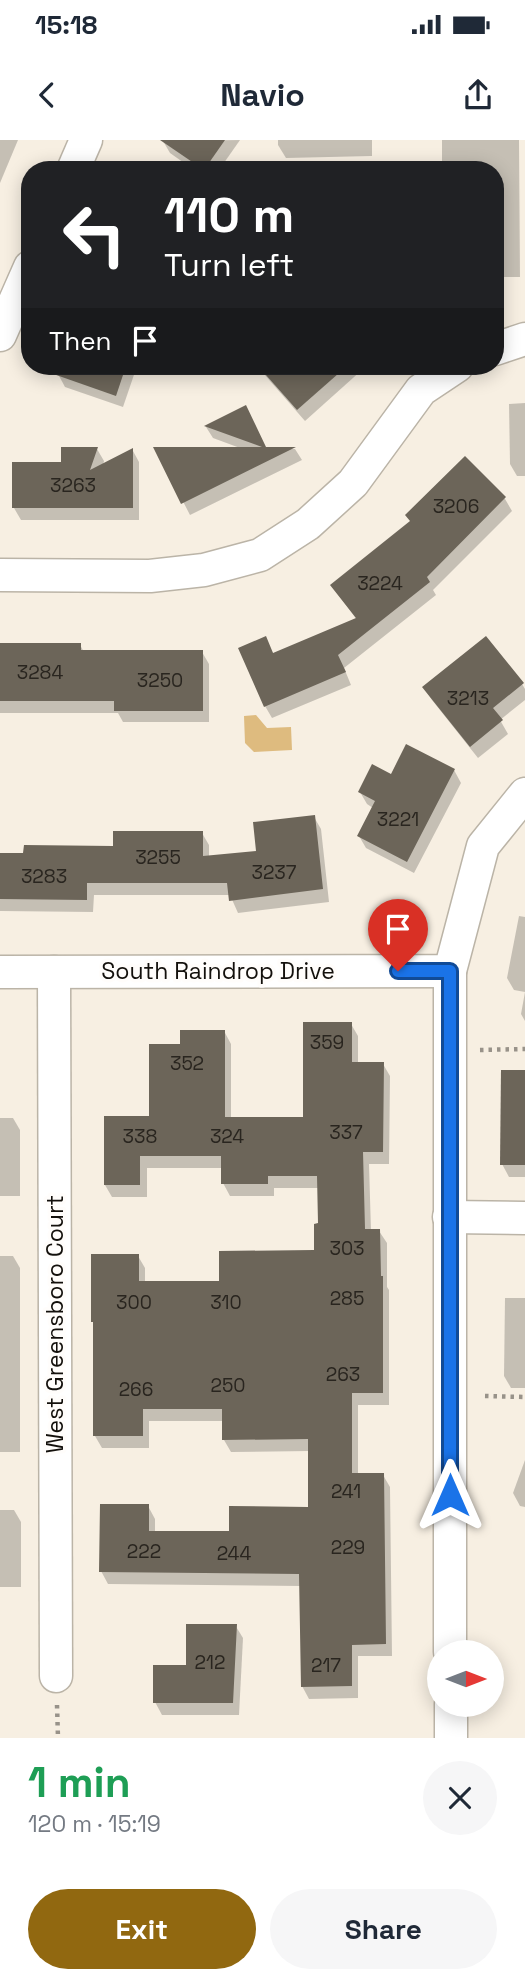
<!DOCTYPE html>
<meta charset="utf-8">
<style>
body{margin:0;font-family:"Space Grotesk",sans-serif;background:#f6f6f7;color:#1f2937;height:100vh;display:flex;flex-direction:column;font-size:26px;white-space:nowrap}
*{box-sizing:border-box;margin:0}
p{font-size:23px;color:#747a83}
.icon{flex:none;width:38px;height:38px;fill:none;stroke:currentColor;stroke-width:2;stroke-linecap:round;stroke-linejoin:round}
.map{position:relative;height:1598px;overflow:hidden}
.drawer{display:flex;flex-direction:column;background:#fff;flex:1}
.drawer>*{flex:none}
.guide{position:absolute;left:21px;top:21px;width:483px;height:214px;border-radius:28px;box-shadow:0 4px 18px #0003;background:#202124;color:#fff;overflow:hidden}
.needle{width:46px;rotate:90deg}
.fabs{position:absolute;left:427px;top:1500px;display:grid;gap:14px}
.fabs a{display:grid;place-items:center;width:77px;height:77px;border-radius:50%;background:#fff;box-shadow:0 4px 18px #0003;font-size:35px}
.pin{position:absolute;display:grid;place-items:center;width:60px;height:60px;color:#fff;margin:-72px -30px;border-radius:50% 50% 50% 0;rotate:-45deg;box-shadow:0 0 7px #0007}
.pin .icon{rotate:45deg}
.me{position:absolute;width:77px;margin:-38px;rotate:0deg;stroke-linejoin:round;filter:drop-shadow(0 0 5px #0008)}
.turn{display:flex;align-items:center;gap:24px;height:147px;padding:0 28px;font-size:32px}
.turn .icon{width:91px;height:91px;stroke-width:2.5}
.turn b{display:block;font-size:49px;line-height:60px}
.then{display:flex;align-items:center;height:66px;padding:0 28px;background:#0003;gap:14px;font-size:26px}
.round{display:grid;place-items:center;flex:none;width:74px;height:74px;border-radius:37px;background:#f6f6f7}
.overview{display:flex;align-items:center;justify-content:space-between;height:119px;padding:0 28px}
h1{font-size:42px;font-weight:600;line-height:52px;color:#1e9e55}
.primary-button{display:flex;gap:14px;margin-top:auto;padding:14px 28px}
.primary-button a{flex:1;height:80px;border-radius:42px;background:#916810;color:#fff;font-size:28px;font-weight:600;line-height:80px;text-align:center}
.primary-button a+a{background:#f6f6f7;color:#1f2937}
.status{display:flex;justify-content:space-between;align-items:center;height:49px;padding:0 35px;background:#fff;direction:ltr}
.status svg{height:19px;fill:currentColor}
header{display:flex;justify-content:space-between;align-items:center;height:91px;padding:0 28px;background:#fff;font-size:32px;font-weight:600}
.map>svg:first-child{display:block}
.forest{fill:#debb7f}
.shadow{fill:#0003}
.building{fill:#6c6559}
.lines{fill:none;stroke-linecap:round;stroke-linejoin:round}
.minor-casing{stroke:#bbb4a7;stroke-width:35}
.path{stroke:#989289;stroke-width:4.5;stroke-dasharray:3.5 5;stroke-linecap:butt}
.minor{stroke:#fff;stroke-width:32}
.route-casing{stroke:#114b97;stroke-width:18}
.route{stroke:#1a73e8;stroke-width:12}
.labels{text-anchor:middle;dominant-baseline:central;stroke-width:7;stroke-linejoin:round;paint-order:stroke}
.number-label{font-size:19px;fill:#29251f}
.street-label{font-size:23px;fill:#13100c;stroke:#fffdfb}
</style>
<div class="status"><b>15:18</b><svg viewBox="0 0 49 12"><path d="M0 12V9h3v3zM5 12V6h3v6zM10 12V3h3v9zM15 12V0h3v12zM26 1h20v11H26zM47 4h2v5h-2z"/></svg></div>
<header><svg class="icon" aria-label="back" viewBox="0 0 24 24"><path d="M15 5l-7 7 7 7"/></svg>Navio<svg class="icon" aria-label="share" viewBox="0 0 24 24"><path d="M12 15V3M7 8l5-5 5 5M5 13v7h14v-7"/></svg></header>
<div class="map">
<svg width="525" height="1598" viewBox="0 0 525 1598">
<rect width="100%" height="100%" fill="#f7efe2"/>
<polygon class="forest" points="256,575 267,588 291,587 292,610 254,612 245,603 244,576"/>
<g class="shadow">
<polygon points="0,0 18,0 0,43"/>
<polygon points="240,0 219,30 194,30 170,13 163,1"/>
<polygon points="278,0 372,0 372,16 286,18 278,5"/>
<polygon points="442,0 519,0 520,137 495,137 495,30 442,30"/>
<polygon points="61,226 137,226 123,267 65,247 58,234"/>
<polygon points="257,226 361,226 363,229 305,281"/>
<polygon points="525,263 525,336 517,336 510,324 509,264"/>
<polygon points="245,268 266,309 295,309 302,320 190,375 156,309 240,308 213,298 206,287"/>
<polygon points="97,309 104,321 103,326 133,311 139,322 139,380 21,380 14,368 14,324 62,324"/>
<polygon points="465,318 505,359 512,371 433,450 436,455 344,528 351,545 272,578 265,566 265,499 274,515 357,480 332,446 411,383"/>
<polygon points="0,504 80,505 84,512 202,512 209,524 209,582 123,582 118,573 0,573"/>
<polygon points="522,544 525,549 525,560 500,580 508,594 478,618 432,560 424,548"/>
<polygon points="454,630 461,643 414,733 366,708 359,696 373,668 367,664 360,652 391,637"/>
<polygon points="314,677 321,689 329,762 238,773 230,755 94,755 93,772 0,771 0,715 115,708 202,693 209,705 209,717 258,712"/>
<polygon points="519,776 525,777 525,881 521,874 525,852 514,850 507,838"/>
<polygon points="351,884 358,896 358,924 383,924 390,936 389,1024 369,1024 371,1091 379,1091 387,1103 387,1147 389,1150 389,1265 358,1265 358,1335 383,1335 390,1347 392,1516 358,1516 358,1558 309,1559 302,1546 301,1446 108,1444 101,1431 148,1366 155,1379 155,1393 231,1393 310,1368 310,1311 231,1312 224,1300 224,1281 149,1281 149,1308 102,1308 95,1296 138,1116 145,1128 145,1143 220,1143 316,1112 320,1085 319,1048 274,1048 274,1056 230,1056 223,1043 223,1028 147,1028 147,1057 112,1057 105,1045 151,978 181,906 224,891 231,904 231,979 305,979"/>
<polygon points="525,931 525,1037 509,1037 502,1024"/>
<polygon points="0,978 13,978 20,990 20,1056 0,1056"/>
<polygon points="0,1116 13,1116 20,1128 20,1312 0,1312"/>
<polygon points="505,1158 525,1158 525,1248 511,1248 504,1236"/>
<polygon points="525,1320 525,1367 520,1366 513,1353"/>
<polygon points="0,1370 14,1370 21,1382 21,1447 0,1447"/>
<polygon points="235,1485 243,1498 239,1575 162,1575 155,1562 188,1526"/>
</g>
<g class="building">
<polygon points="160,0 225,0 204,30"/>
<polygon points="43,226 126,226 116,256 42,230"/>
<polygon points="258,226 347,226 297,270"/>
<polygon points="246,265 266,307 296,307 181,364 153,307 262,307 204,286"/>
<polygon points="61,307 98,307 90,330 133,308 133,368 12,368 12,322 61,322"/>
<polygon points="465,316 506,357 427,437 430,442 338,515 346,532 264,567 238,508 266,496 273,513 356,478 330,445 410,381 405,375"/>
<polygon points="486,496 524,543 493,568 503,580 470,607 422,547"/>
<polygon points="0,503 81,503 81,510 203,510 203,571 114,571 114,561 0,561"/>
<polygon points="406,604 455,629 407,722 357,696 375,661 358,652 372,624 391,634"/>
<polygon points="315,675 323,749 229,761 227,743 87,743 87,760 0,759 0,713 23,713 24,705 113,706 113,691 203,691 203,716 256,711 253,682"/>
<polygon points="303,882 352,882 352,922 384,922 383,1012 363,1012 365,1089 380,1089 381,1136 383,1136 383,1253 352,1253 352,1333 384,1333 386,1504 352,1505 352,1546 301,1547 299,1434 99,1432 100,1364 149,1364 149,1391 229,1391 229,1366 308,1367 308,1299 222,1300 222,1269 143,1269 143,1296 93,1296 93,1182 91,1182 91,1114 139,1114 139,1141 219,1141 219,1111 314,1110 314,1084 318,1083 317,1036 268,1036 268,1044 221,1044 221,1016 140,1016 140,1045 104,1045 104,976 149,976 149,904 180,904 180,890 225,890 225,977 303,977"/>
<polygon points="501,930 525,930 525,1025 500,1025"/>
<polygon points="186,1484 237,1484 233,1563 153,1563 153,1525 186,1525"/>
</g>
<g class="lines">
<defs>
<g id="minor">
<polyline points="73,30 86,0"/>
<polyline points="0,195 30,127"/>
<polyline points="495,209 525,199"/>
<polyline points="0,435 150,436 204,430 260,415 308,384 353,343 421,250 457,226"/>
<polyline points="450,831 450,1512"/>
<polyline points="0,832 450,831 483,706 525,654"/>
<polyline points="54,832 56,1536"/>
<polyline points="449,1077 525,1078"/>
<polyline points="451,1564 451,1598"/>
</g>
</defs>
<use href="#minor" class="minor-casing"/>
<g class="path">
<polyline points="480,910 525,909"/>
<polyline points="485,1256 525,1257"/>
<polyline points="57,1565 58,1598"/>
</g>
<use href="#minor" class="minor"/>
</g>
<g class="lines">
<defs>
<polyline id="route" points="398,831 450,831 450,1355"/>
</defs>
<use href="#route" class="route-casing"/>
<use href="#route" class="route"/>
</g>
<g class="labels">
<g class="number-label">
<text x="73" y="345">3263</text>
<text x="456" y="366">3206</text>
<text x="380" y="443">3224</text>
<text x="40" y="532">3284</text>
<text x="160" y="540">3250</text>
<text x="468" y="558">3213</text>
<text x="398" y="679">3221</text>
<text x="158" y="717">3255</text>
<text x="274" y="732">3237</text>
<text x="44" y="736">3283</text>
<text x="327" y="902">359</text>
<text x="187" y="923">352</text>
<text x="346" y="992">337</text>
<text x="140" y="996">338</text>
<text x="227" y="996">324</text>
<text x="347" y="1108">303</text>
<text x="347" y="1158">285</text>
<text x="134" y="1162">300</text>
<text x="226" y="1162">310</text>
<text x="343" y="1234">263</text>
<text x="228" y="1245">250</text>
<text x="136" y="1249">266</text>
<text x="346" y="1351">241</text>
<text x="348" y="1407">229</text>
<text x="144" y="1411">222</text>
<text x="234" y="1413">244</text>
<text x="210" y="1522">212</text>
<text x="326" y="1525">217</text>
</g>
<g class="street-label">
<text x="218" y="831">South Raindrop Drive</text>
<text transform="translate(55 1184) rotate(-90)">West Greensboro Court</text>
</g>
</g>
</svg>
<div class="fabs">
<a><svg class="needle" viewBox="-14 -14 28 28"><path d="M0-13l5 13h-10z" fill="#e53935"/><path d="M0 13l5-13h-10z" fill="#747a83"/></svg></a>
</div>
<div class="pin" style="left:398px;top:831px;background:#d93025"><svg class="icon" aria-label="arrive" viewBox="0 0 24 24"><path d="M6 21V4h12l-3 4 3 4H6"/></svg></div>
<svg class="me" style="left:450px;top:1355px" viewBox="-20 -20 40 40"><path d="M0-17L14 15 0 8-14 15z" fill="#1a73e8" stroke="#fff" stroke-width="4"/></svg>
<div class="guide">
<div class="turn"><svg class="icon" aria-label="left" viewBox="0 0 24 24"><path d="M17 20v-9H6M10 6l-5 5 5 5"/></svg><div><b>110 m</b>Turn left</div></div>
<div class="then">Then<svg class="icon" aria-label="arrive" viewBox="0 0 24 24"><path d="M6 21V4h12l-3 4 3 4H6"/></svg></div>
</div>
</div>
<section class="drawer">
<div class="overview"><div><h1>1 min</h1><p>120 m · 15:19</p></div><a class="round"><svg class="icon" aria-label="close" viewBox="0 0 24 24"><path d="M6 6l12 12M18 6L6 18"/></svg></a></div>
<div class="primary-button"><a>Exit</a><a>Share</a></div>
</section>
